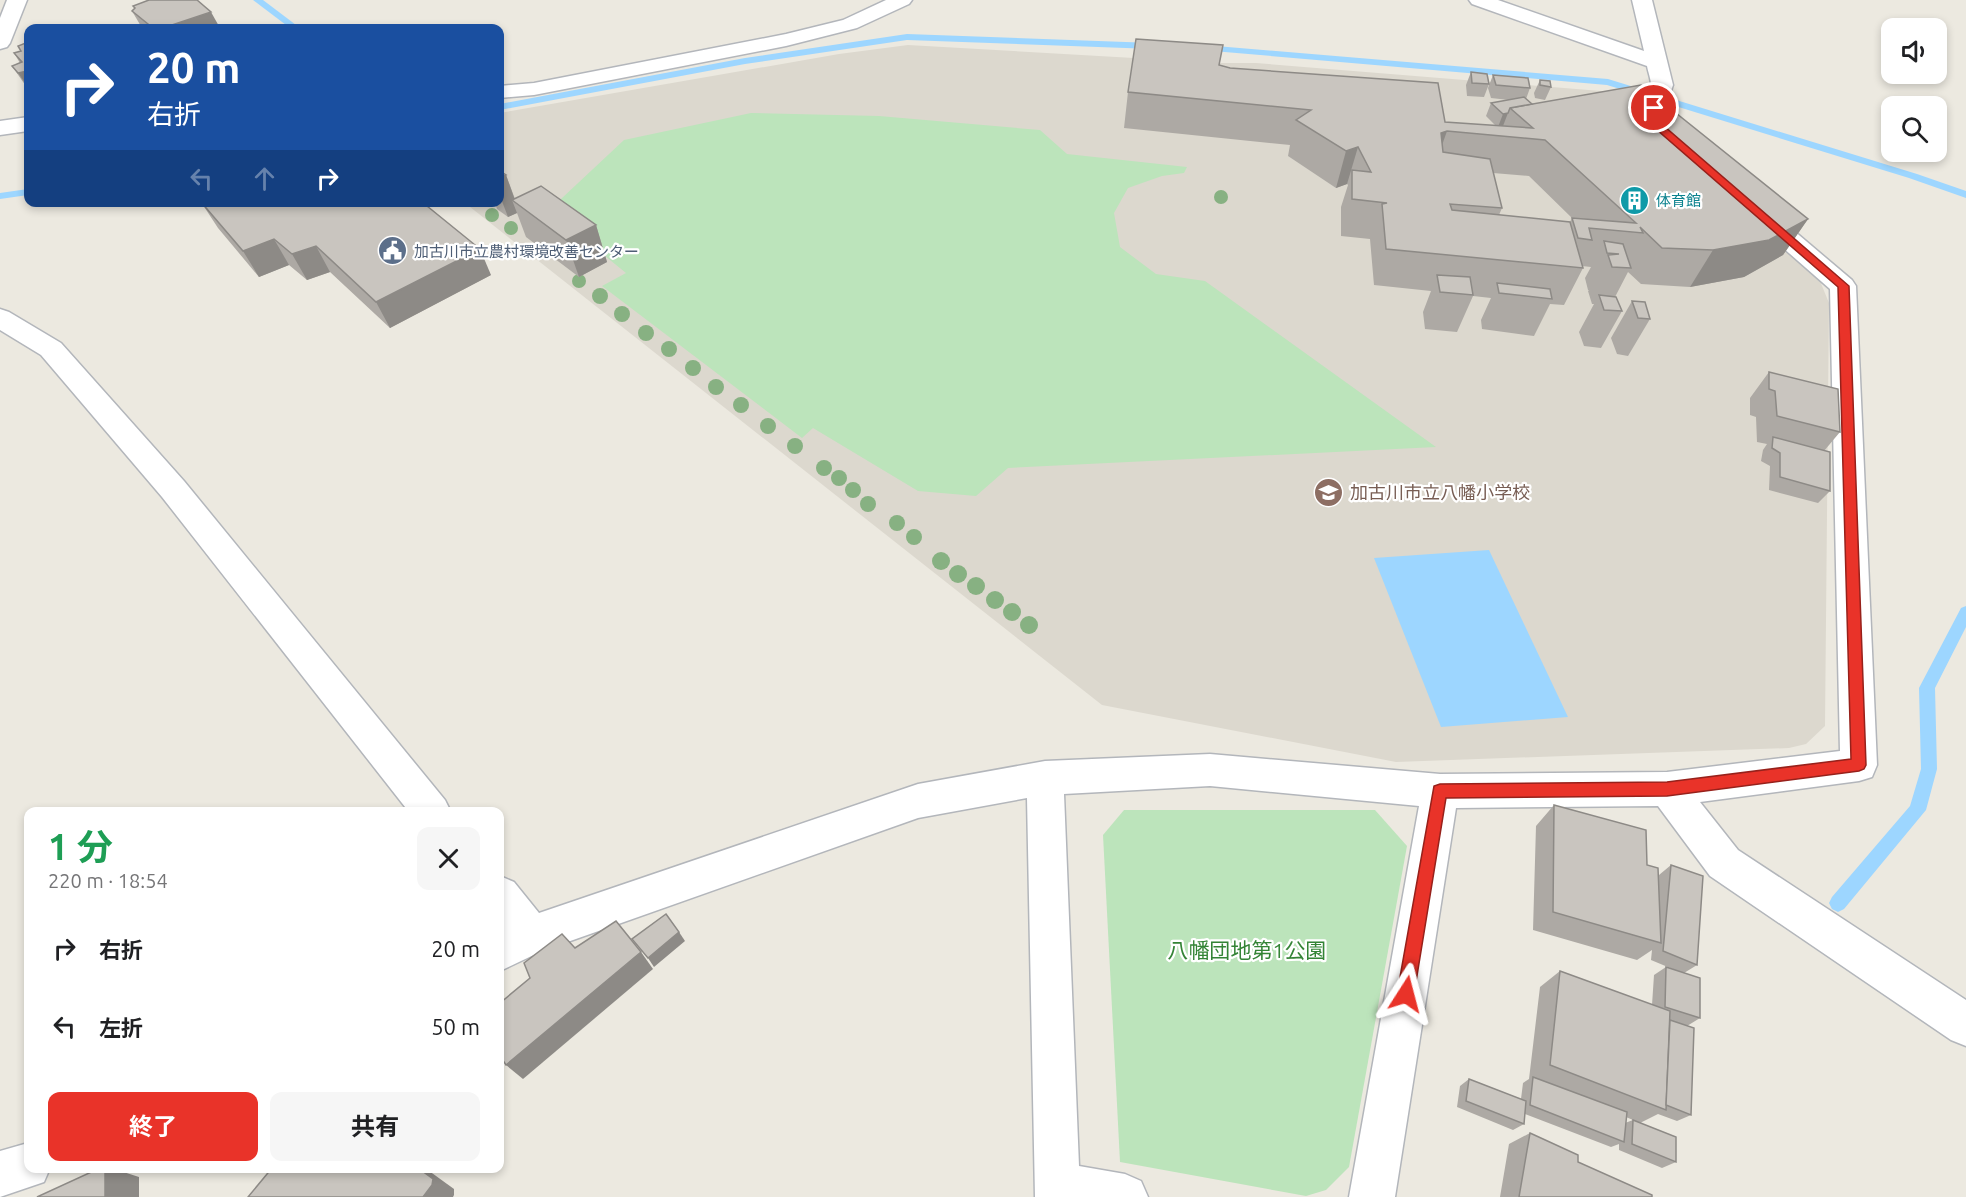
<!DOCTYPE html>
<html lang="ja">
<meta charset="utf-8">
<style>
body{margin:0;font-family:Ubuntu,"Noto Sans JP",sans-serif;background:#f6f6f6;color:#202124;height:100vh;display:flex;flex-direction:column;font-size:22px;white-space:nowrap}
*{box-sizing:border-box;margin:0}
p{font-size:20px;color:#757577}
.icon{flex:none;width:33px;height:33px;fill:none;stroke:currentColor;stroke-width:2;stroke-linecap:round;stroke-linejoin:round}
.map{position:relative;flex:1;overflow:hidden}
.sheet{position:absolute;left:24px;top:807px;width:480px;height:366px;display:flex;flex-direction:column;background:#fff;border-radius:12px;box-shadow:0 3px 9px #0003}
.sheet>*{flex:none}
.top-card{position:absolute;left:24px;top:24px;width:480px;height:183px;border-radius:12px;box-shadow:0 3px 9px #0003;background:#1a4fa0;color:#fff;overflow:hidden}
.fabs{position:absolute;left:1881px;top:18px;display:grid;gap:12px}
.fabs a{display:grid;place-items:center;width:66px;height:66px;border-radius:12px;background:#fff;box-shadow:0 3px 9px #0003;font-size:30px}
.pin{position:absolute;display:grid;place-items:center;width:51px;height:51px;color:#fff;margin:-26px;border:3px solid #fff;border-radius:50%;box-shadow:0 2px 6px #0007}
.me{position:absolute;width:66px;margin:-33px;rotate:9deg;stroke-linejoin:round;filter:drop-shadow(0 0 4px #0008)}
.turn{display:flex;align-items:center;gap:21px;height:126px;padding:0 24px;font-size:27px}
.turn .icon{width:78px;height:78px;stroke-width:2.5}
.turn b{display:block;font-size:42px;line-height:51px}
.lanes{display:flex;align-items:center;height:57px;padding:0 24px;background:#0003;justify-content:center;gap:30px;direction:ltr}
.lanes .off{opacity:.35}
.round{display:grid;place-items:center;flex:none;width:63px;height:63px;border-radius:12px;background:#f6f6f6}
.headline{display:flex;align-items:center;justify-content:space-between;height:102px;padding:0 24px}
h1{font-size:36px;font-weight:700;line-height:45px;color:#1e9e55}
.cta{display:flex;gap:12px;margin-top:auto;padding:12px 24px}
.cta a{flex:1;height:69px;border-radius:12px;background:#e93329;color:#fff;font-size:24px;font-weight:700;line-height:69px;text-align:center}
.cta a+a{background:#f6f6f6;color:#202124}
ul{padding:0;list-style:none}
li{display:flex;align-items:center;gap:18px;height:78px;padding:0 24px}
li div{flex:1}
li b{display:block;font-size:22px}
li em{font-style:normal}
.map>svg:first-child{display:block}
.education{fill:#dcd8ce}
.green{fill:#bce4bb}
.water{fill:#9dd6ff}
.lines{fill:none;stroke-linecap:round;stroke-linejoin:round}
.stream{fill:#9dd6ff;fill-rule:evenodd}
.street-casing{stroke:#b3b6bb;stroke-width:3}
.street{fill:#fff;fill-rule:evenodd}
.tree{fill:#87b182}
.wall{fill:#ada9a4;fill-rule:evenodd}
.shaded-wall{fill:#8d8a86}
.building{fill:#c9c5bf;stroke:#8d8a86;stroke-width:1.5}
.route{fill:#e93329;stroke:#97211b;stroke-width:1.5}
.labels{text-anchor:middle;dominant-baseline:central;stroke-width:4.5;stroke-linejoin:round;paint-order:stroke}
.far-culture-label{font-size:15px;fill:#0d838f;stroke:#fff;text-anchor:start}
.far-service-label{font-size:15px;fill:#4e5e75;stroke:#fff;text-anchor:start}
.education-label{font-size:18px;fill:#785e54;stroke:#fff;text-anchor:start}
.near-park-label{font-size:21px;fill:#348436;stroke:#fff}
</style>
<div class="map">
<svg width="1966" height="1197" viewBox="0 0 1966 1197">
<rect width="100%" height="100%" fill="#ece9e0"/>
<polygon class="education" points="908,45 1221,63 1256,63 1601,91 1632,99 1820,281 1829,303 1825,726 1806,744 1789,748 1396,762 1102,705 465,203 500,202 500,113 839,54"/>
<g class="green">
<polygon points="751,113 879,116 1040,130 1067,154 1187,167 1184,173 1162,176 1128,188 1114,213 1120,247 1156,274 1205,281 1436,447 1008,468 976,496 918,491 813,428 802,438 602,286 626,273 557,217 546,213 624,140"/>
<polygon points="1124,810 1375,810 1407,846 1349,1167 1326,1190 1306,1196 1120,1162 1103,835"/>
</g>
<polygon class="water" points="1489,550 1568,717 1441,727 1374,558"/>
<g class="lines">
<g class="stream">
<polygon points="253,0 263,0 300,28 290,28"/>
<polygon points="907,34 1153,43 1158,46 1153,49 907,40 745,64 500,110 500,104 745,58"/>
<polygon points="1204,45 1608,79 1917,174 1966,191 1966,198 1909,178 1607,85 1201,50 1199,48"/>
<polygon points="28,189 28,195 0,199 0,193"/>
<polygon points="1966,606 1966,627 1935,688 1937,769 1926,810 1844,909 1838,912 1832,909 1829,903 1832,897 1910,806 1921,769 1919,688 1961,608"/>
</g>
<defs>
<g id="street">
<polygon points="7,0 27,0 10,43 7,47 0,49 0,18"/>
<polygon points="886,0 912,0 909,4 857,28 786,46 534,95 500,98 500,86 534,83 786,34 843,20"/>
<path d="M 1469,0 L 1498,0 L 1644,51 L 1632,0 L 1652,0 L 1673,85 L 1665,108 L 1669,124 L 1681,136 L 1678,141 C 1659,146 1641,127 1643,107 C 1644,100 1651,92 1651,85 C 1651,79 1648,72 1647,66 L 1472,4 Z"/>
<polygon points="28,117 28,131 0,135 0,121"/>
<polygon points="1758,206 1767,208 1852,280 1856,286 1877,765 1872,777 1859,781 1700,802 1738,850 1966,1000 1966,1046 1951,1040 1710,876 1658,806 1456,808 1395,1197 1349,1197 1419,806 1210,786 1064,794 1079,1166 1125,1174 1141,1181 1148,1197 1035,1197 1027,798 918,818 542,951 500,971 500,930 502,929 500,926 500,876 514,882 539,913 918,784 1045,761 1210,754 1440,774 1667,772 1840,751 1830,289 1749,218 1746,213 1749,208"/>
<polygon points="0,309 9,312 61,343 184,481 445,800 451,812 409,812 162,497 41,355 0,330"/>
<polygon points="28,1143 28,1168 50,1168 44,1182 0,1197 0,1151"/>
</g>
</defs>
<use href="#street" class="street-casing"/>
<use href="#street" class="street"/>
</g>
<g class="tree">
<circle cx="1221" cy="197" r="7"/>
<circle cx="492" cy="215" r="7"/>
<circle cx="511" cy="228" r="7"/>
<circle cx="579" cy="281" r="7"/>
<circle cx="600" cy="296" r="8"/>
<circle cx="622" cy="314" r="8"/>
<circle cx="646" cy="333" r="8"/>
<circle cx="669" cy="349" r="8"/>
<circle cx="693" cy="368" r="8"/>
<circle cx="716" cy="387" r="8"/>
<circle cx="741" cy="405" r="8"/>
<circle cx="768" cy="426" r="8"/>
<circle cx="795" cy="446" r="8"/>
<circle cx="824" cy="468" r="8"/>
<circle cx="839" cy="478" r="8"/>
<circle cx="853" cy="490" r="8"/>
<circle cx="868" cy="504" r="8"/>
<circle cx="897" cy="523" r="8"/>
<circle cx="914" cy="537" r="8"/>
<circle cx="941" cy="561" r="9"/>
<circle cx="958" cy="574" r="9"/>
<circle cx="976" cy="586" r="9"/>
<circle cx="995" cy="600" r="9"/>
<circle cx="1012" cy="612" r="9"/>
<circle cx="1029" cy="625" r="9"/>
</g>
<g class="wall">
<polygon points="133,6 220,28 142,28 132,11 135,9"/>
<polygon points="28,42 28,89 12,66 20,63 14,53 21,51"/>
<path d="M 1223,45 L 1219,65 L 1445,122 L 1496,126 L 1486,116 L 1491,103 L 1509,100 L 1491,98 L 1488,88 L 1493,75 L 1530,88 L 1526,99 L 1532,104 L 1808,219 L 1783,255 L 1744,277 L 1690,287 L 1641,284 L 1628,272 L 1615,297 L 1622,311 L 1601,348 L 1584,346 L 1579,332 L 1594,304 L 1592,304 L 1588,291 L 1589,290 L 1588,290 L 1585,278 L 1591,267 L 1582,266 L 1583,268 L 1564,305 L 1550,304 L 1534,336 L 1482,329 L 1481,320 L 1491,298 L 1473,296 L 1457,332 L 1425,329 L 1423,312 L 1431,291 L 1374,285 L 1370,239 L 1341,236 L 1341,207 L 1348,185 L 1347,184 L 1336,188 L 1288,156 L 1290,145 L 1124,128 L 1128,92 ZM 1493,173 L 1529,176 L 1572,218 L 1570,222 L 1499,215 L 1502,208 Z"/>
<polygon points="1471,72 1489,84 1484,97 1467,96 1466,85"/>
<polygon points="1540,80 1551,87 1545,100 1535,98 1534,93"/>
<polygon points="500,171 506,175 515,199 596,225 607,262 579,277 526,237 517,213 508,217 497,209 495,202 500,202"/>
<polygon points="201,202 491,275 390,328 330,272 307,280 289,265 259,277 218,228"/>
<polygon points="1632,301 1650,319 1628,356 1617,354 1611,338"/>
<polygon points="1769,372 1840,432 1824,451 1830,491 1818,503 1769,490 1770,466 1761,461 1763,450 1767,444 1757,442 1756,417 1750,415 1750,398"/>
<polygon points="1554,805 1647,865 1659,875 1671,865 1697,965 1684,973 1700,1018 1687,1026 1691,1115 1677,1121 1658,1114 1640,1123 1626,1117 1625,1123 1633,1120 1676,1162 1662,1168 1619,1150 1619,1144 1611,1147 1525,1114 1524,1124 1513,1130 1457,1107 1460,1086 1469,1079 1521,1099 1523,1083 1529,1079 1540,987 1560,971 1652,1005 1654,975 1666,967 1675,970 1651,960 1652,950 1637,960 1533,930 1536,826"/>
<polygon points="1530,1133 1578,1162 1652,1197 1500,1197 1509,1144"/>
</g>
<g class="shaded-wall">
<polygon points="211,12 220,28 163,28"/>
<polygon points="27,71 28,73 28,87 18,73"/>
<polygon points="1508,113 1503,126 1498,127 1503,114"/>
<polygon points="1447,131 1434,168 1441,133"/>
<polygon points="1358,147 1347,184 1336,188 1346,151"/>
<polygon points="506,175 516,203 512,200 517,213 508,217 500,196 500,178"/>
<polygon points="1808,219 1783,255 1744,277 1690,287 1713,250"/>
<polygon points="596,225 607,262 579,277 566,240"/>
<polygon points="274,239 289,265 259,277 243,251"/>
<polygon points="316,246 330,272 307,280 292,254"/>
<polygon points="480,249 491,275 390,328 376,302"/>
<polygon points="679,932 685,941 654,967 648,958"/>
<polygon points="641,952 653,969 523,1079 506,1065"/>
<polygon points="105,1168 111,1168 139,1177 139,1197 105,1197"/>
<polygon points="418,1168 425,1168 454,1189 454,1195 453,1197 423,1197"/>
</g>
<g class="building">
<polygon points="149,0 197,0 211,12 163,28 153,28 132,11 135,8 133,6"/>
<polygon points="1136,39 1223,45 1219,65 1230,68 1438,83 1445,122 1533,128 1510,108 1641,85 1808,219 1769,240 1713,250 1662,248 1640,227 1643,233 1589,228 1592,240 1578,238 1572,218 1636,223 1545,140 1447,131 1441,133 1443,152 1490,159 1502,208 1450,204 1452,210 1570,222 1583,268 1386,249 1382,204 1387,203 1352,199 1352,170 1371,172 1358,147 1346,151 1296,120 1311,110 1128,92"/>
<polygon points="28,42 28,72 27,71 18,73 12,66 22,62 14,53 21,51 18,46"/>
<polygon points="1471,72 1487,74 1489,84 1472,83"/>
<polygon points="1493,75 1528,78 1530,88 1496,85"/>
<polygon points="1540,80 1550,81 1551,87 1540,85"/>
<polygon points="1524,97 1532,104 1510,108 1508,113 1503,114 1491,103"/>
<polygon points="500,171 506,175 500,178"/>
<polygon points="541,186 596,225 566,240 512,200"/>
<polygon points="201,202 422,202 480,249 376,302 316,246 292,254 274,239 243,251"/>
<polygon points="1604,241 1623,244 1631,268 1612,267 1608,255 1619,254 1607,253"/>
<polygon points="1437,275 1470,277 1473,295 1440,292"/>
<polygon points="1497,283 1550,289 1552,299 1499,293"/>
<polygon points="1599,295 1616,297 1622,311 1604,310"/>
<polygon points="1632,301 1645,302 1650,319 1638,318"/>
<polygon points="1769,372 1838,389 1840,432 1777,416 1775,391 1769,389"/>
<polygon points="1773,437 1830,452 1830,491 1780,477 1780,453 1772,448"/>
<polygon points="1554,805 1646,830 1647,865 1658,868 1661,943 1553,912"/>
<polygon points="1671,865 1703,876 1697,965 1663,951"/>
<polygon points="666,914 679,932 648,958 632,939"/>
<polygon points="616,921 641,952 506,1065 500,1056 500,1003 530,978 524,963 562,934 575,948"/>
<polygon points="1666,967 1700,978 1700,1018 1665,1007"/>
<polygon points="1560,971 1670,1011 1666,1110 1550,1065"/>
<polygon points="1670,1020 1694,1028 1691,1115 1666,1105"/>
<polygon points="1533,1077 1627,1112 1624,1142 1530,1105"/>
<polygon points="1469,1079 1526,1101 1524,1124 1466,1101"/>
<polygon points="1633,1120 1676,1137 1676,1162 1632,1144"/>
<polygon points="1530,1133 1578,1155 1578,1162 1652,1195 1652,1197 1519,1197"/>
<polygon points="100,1168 105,1168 105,1197 37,1197"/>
<polygon points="272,1168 418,1168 433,1179 432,1185 423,1197 248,1197"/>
</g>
<polygon class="route" points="1654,105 1658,108 1664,126 1849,286 1866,765 1864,769 1859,771 1667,796 1446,798 1414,994 1412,1000 1406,1003 1400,1000 1397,994 1434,786 1440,784 1667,782 1851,759 1838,287 1656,129 1649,108"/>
<defs>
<symbol id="building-disc" viewBox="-11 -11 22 22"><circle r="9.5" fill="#0f9aa8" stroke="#fff"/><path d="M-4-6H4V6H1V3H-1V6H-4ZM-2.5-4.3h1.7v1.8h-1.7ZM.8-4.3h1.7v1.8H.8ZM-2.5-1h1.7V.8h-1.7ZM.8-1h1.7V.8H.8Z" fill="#fff"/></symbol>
<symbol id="civic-disc" viewBox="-11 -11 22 22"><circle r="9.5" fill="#5c6f8a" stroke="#fff"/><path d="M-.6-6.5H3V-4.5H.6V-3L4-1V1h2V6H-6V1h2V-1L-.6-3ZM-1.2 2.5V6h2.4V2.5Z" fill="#fff"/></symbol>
<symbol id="school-disc" viewBox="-11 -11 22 22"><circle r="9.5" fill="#8d6e63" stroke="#fff"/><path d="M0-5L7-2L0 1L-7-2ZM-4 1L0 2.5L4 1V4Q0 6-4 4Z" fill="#fff"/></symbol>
</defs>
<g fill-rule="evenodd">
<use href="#building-disc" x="1618" y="184" width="33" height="33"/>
<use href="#civic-disc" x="376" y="234" width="33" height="33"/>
<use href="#school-disc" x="1312" y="476" width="33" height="33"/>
</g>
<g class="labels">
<g class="far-culture-label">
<text x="1656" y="200">体育館</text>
</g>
<g class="far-service-label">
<text x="414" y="251">加古川市立農村環境改善センター</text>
</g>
<g class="education-label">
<text x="1350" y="492">加古川市立八幡小学校</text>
</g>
<g class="near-park-label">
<text x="1247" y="950">八幡団地第1公園</text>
</g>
</g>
</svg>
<div class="fabs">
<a><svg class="icon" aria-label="sound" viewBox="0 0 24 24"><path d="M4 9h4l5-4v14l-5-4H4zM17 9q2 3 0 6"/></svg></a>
<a><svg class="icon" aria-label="search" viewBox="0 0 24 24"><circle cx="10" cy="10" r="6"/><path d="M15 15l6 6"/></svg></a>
</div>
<div class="pin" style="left:1654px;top:108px;background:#d93025"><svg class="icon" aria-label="arrive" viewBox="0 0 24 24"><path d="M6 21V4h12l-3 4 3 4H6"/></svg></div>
<svg class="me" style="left:1406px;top:994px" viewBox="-20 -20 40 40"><path d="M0-17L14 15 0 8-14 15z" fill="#e93329" stroke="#fff" stroke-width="4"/></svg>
<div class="top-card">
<div class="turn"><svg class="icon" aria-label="right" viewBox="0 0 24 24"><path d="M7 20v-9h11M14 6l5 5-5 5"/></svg><div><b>20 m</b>右折</div></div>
<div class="lanes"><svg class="icon off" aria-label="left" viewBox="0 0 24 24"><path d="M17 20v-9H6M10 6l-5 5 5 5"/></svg><svg class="icon off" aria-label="ahead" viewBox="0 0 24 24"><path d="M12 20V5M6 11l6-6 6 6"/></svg><svg class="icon" aria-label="right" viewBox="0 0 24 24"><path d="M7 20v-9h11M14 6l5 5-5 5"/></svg></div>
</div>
<section class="sheet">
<div class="headline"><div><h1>1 分</h1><p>220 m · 18:54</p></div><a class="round"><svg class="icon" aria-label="close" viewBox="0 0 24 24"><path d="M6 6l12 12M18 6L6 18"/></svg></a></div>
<ul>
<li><svg class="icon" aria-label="right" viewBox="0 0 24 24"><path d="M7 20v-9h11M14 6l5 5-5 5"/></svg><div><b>右折</b></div><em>20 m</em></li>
<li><svg class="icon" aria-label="left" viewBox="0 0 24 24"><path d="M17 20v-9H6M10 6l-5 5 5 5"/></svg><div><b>左折</b></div><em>50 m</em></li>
</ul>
<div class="cta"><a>終了</a><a>共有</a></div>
</section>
</div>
